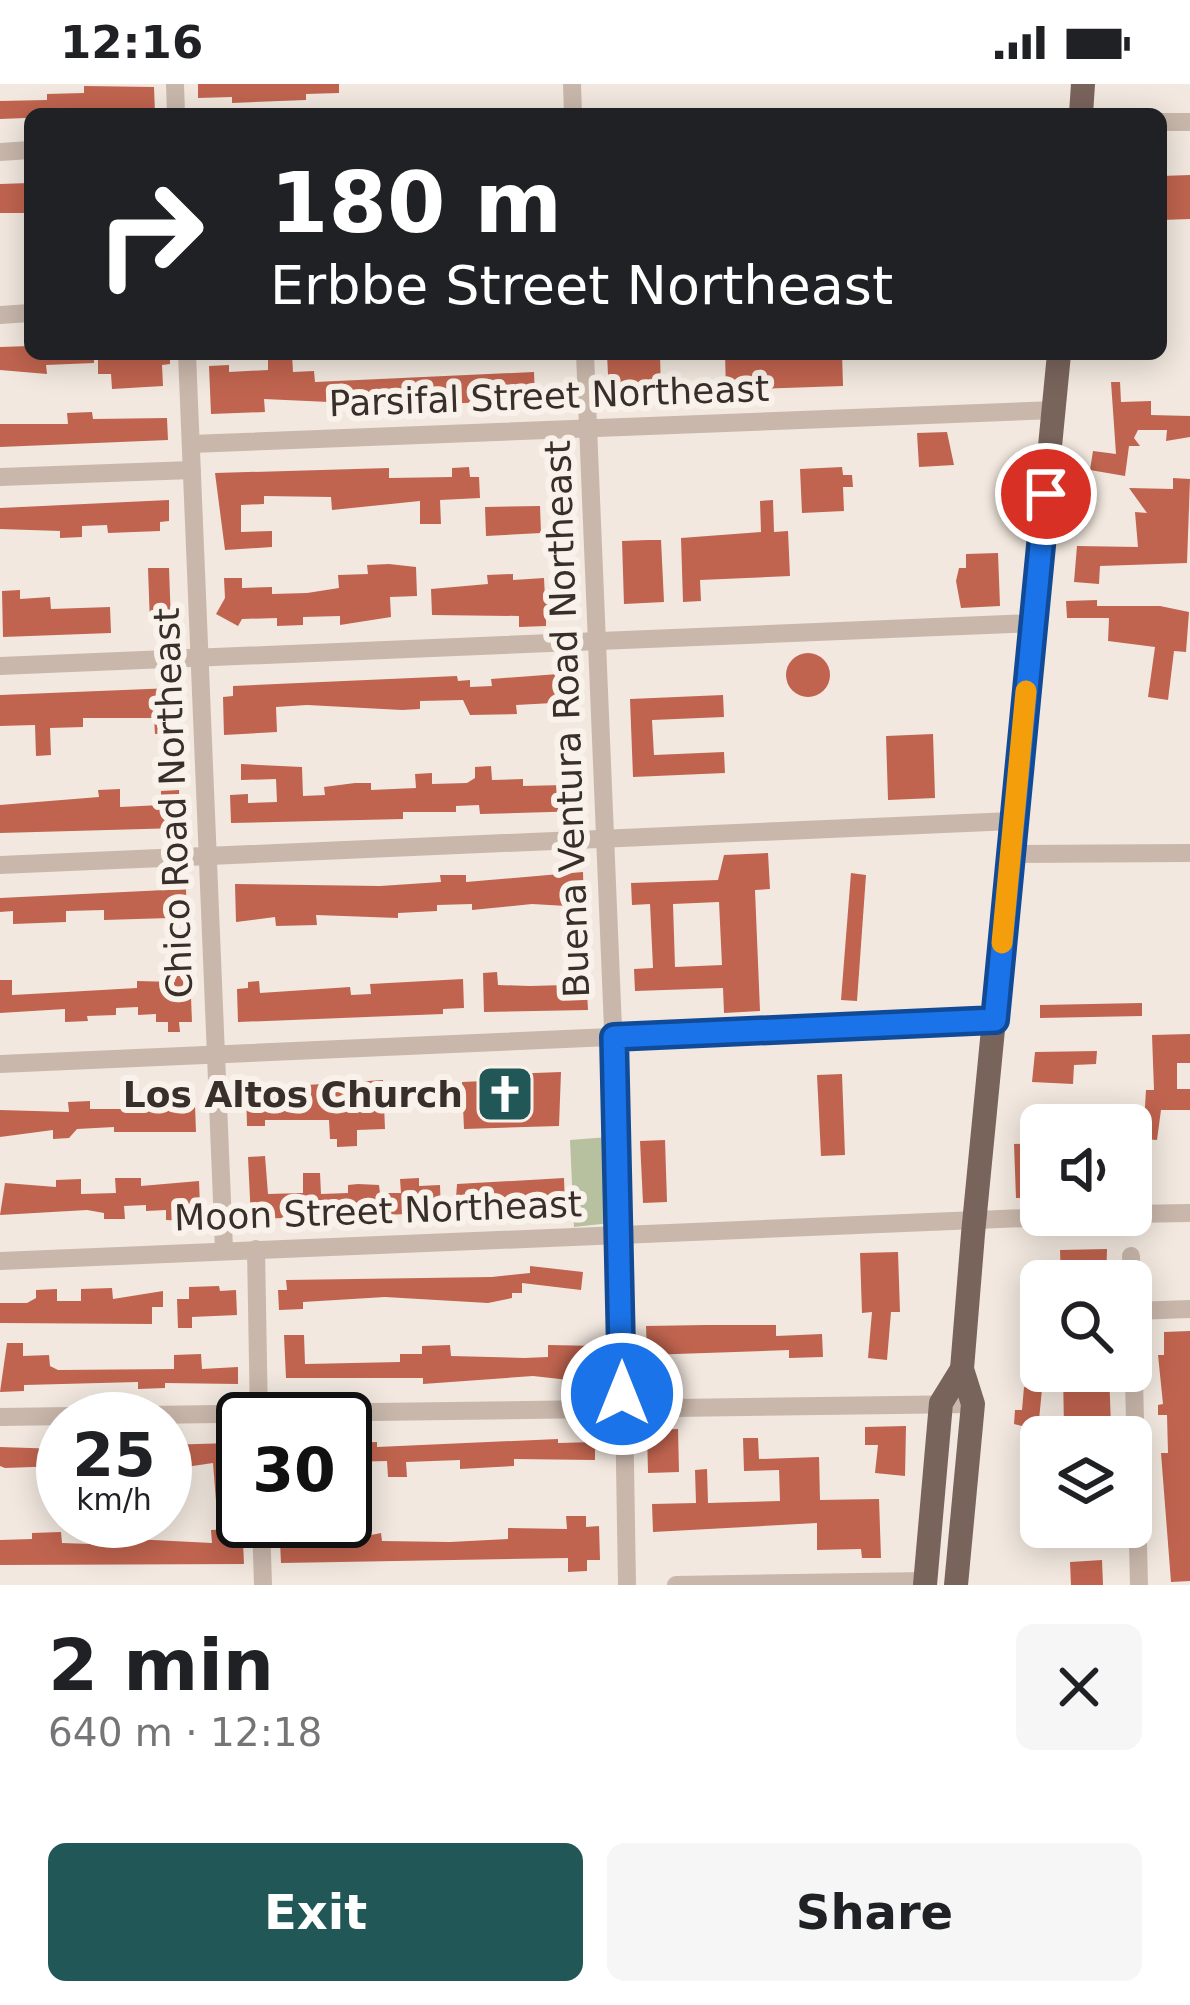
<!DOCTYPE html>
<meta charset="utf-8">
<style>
body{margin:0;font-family:"DejaVu Sans",sans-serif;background:#f6f6f6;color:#202124;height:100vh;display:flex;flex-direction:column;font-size:45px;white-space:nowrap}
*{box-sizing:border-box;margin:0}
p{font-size:39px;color:#757577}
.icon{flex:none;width:66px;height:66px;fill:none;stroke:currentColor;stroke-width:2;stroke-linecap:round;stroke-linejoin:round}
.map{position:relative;height:1501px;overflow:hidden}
.side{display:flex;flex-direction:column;background:#fff;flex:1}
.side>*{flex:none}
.banner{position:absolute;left:24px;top:24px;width:1143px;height:252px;border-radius:18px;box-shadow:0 6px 30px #0003;background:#202124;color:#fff;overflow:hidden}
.tools{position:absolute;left:1020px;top:1020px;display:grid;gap:24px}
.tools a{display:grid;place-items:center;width:132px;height:132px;border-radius:18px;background:#fff;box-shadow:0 6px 30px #0003;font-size:60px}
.speed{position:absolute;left:36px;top:1308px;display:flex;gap:24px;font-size:60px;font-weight:700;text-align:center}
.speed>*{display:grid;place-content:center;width:156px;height:156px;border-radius:50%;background:#fff;box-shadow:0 6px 30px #0003;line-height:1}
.speed small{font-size:30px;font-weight:400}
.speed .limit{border:6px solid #111;border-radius:18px;background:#fff;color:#111}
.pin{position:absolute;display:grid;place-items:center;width:102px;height:102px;color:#fff;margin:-51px;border:6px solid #fff;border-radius:50%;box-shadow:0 3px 12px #0007}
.me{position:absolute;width:132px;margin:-66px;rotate:0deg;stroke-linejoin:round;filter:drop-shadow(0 0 9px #0008)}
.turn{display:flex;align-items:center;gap:42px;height:252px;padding:0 48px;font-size:54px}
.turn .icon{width:156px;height:156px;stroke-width:2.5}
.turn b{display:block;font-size:84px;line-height:102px}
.round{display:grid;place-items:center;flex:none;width:126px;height:126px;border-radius:18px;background:#f6f6f6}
.summary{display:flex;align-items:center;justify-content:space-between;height:204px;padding:0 48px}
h1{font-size:72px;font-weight:700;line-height:90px}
.button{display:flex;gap:24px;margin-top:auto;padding:24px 48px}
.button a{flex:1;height:138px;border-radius:18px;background:#215757;color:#fff;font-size:48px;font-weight:700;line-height:138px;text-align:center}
.button a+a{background:#f6f6f6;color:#202124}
.status{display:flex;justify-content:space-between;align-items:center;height:84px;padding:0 60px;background:#fff;direction:ltr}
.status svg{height:33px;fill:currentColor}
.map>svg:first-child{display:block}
.green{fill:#b7c09f}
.building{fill:#c0644f;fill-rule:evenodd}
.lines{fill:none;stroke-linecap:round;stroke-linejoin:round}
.minor{stroke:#c9b7ab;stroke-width:18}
.major{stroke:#79645c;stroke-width:24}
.route-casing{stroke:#114b97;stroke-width:30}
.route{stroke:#1a73e8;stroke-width:21}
.slow{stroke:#f59e0b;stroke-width:21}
.labels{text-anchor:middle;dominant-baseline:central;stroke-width:12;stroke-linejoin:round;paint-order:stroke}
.street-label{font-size:36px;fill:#382e2a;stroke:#f9f2eb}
.poi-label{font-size:36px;font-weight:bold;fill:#382e2a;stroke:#f9f2eb;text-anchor:end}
</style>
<div class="status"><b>12:16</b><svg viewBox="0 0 49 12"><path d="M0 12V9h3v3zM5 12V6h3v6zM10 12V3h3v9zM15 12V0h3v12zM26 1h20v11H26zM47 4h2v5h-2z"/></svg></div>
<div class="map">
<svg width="1190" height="1501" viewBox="0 0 1190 1501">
<rect width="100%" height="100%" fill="#f2e8df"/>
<polygon class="green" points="609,1053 610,1139 574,1143 570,1056"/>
<g class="building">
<polygon points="198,0 339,0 339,9 306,10 306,16 232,19 232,13 198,14"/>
<polygon points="84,2 154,3 155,29 0,35 0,17 47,16 47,10 84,9"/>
<polygon points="1190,91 1190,135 1161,136 1161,92"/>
<polygon points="30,99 30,129 0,129 0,100"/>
<polygon points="30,262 30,270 94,270 94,279 46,281 47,290 0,286 0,263"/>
<polygon points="98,270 170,270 170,280 162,281 163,302 112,305 111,290 98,290"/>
<polygon points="268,270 292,270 293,288 314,287 315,298 534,288 535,316 329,325 329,318 264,315 265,328 211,330 209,282 229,281 229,288 268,286"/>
<polygon points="607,270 660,270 661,309 609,311"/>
<polygon points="725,270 842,270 843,302 726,306"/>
<polygon points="1111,298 1120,298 1121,318 1151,317 1151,331 1190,332 1190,353 1166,357 1167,346 1138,346 1134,354 1140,362 1129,362 1125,392 1090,386 1093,367 1116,370"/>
<polygon points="92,328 93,335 167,334 168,356 0,363 0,340 68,340 67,329"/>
<polygon points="947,348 954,381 919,383 917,349"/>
<polygon points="469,383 470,393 479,393 480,414 440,416 441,440 420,440 420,417 332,426 331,413 264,412 264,420 241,421 241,448 272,447 272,463 225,466 215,389 389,384 389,394 452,393 452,384"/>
<polygon points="842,383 843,391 852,391 853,403 843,403 844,427 802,429 800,385"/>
<polygon points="1173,394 1190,395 1187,479 1100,482 1099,500 1074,498 1077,462 1138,463 1135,428 1147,429 1129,404 1173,405"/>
<polygon points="169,416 169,437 160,438 160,447 108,449 107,441 82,442 82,453 60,454 60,447 0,445 0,424"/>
<polygon points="773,416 774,448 788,447 790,492 700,496 701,517 683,518 681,454 761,448 760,417"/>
<polygon points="540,422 541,449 486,452 485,423"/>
<polygon points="648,456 661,456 664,518 624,520 622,457"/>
<polygon points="998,469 1000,522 961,524 956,497 959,484 966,484 966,470"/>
<polygon points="389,480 416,483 417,512 390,513 391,533 340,541 340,532 303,533 303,541 277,542 277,534 242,535 238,542 216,530 225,514 224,494 242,494 242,504 272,503 272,510 307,509 339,504 338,491 368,490 367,481"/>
<polygon points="148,484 169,484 171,539 150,540"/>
<polygon points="513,490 513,496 544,494 545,514 571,513 571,528 546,529 546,542 519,543 519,532 432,531 431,505 488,500 487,491"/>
<polygon points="20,506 20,515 50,513 51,525 110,523 111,549 3,553 2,507"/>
<polygon points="1097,516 1097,522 1160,522 1189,528 1186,568 1174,567 1168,616 1148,613 1155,563 1108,557 1109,534 1067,534 1066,517"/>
<circle cx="808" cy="591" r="22"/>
<polygon points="572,589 574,631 554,632 553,619 516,621 517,630 470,631 463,616 420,617 420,625 402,626 307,621 276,623 277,648 224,651 223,613 233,612 233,602 457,592 458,597 470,596 470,603 492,602 491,595"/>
<polygon points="173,604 175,649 155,650 154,634 83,634 83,643 50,644 51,671 36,672 35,641 0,642 0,611"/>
<polygon points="723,611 724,633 652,636 654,671 724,668 725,689 633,693 630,615"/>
<polygon points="933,650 935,714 888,716 886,652"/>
<polygon points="241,680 302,683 303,712 325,711 324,703 355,699 371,699 371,706 416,704 415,690 432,689 432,700 467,699 475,694 475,683 491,682 492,696 523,695 523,702 565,701 565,693 583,693 584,727 480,730 479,721 456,722 456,728 403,728 403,735 231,739 230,711 248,710 248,719 277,718 276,695 241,696"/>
<polygon points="120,705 120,723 161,721 161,707 179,706 180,744 0,749 0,721 99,713 98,706"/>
<path d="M 768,769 L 770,805 L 755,806 L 760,927 L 724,929 L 723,904 L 635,907 L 634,885 L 653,884 L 650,820 L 632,821 L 631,799 L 718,796 L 724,771 ZM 719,818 L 722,881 L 675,883 L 673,820 Z"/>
<polygon points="583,788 584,823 532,820 472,826 472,820 437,821 437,827 398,829 398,834 316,831 317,841 276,842 275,833 236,838 235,800 380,802 441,798 440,791 466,791 466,798"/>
<polygon points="851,789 866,791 857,917 841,916"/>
<polygon points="186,805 187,840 171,840 170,834 104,836 104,826 66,827 66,838 13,840 13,827 0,828 0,814"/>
<polygon points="497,888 498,901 530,902 566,901 566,889 586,889 588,926 484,928 483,889"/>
<polygon points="174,889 190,889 192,938 179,938 180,948 168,948 168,938 156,938 156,930 138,931 138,923 116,924 116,931 87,932 88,937 65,938 65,925 0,929 0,896 12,896 12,911 49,909 137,904 137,897 175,898"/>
<polygon points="463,895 464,924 443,925 443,930 238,938 237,905 248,904 248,898 259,897 260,909 350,903 351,911 371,910 370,900"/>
<polygon points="1142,919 1142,932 1040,934 1040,921"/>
<polygon points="1190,950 1190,979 1177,979 1177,1005 1190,1005 1190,1026 1161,1026 1157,1056 1143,1055 1146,1006 1154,1006 1152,951"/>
<polygon points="1097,967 1096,980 1074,981 1073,1000 1032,998 1035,968"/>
<polygon points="561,988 559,1042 464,1045 462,998 484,997 484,991"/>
<polygon points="842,990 845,1071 821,1072 817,991"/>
<polygon points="383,996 385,1045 357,1046 357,1062 337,1063 337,1055 330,1055 329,1036 265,1036 265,1042 247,1042 246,1005"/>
<polygon points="159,1013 180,1013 180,1022 195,1021 196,1048 114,1048 114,1043 77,1045 69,1054 53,1055 53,1046 0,1053 0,1026 69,1028 68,1018 90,1017 90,1025 159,1025"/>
<polygon points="665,1056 667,1118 643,1119 640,1057"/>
<polygon points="1041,1059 1041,1114 1016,1114 1014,1060"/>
<polygon points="265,1072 268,1110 303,1109 303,1089 320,1089 321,1110 348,1109 348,1101 358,1100 379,1101 380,1109 401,1109 400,1095 419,1094 419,1102 440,1101 441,1129 251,1135 248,1073"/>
<polygon points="115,1094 141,1094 141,1102 199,1097 200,1122 188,1122 188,1137 166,1136 166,1126 146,1127 146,1121 124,1122 125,1135 104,1135 104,1129 87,1126 0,1131 5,1099 56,1103 56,1096 81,1095 81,1110 116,1109"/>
<polygon points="564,1094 565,1123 455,1129 457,1100"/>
<polygon points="1107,1165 1106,1197 1061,1197 1060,1166"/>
<polygon points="898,1168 900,1228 891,1228 887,1276 868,1274 872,1228 862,1229 860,1169"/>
<polygon points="530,1182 583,1188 581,1206 522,1199 522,1209 512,1209 512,1214 488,1219 385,1213 303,1218 303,1225 279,1226 278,1206 287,1206 286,1196 492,1193 530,1189"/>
<polygon points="219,1202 220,1207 236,1206 237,1231 192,1233 192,1244 178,1244 177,1215 189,1215 189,1203"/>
<polygon points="112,1204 113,1215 163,1207 163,1223 152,1223 152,1240 0,1239 0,1219 27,1219 36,1214 36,1206 57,1205 57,1217 81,1217 81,1205"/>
<polygon points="705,1241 776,1241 776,1252 822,1250 823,1273 789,1274 789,1266 647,1271 646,1242"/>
<polygon points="1190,1247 1190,1497 1171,1498 1161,1369 1168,1369 1167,1331 1158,1331 1158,1321 1163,1320 1158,1271 1164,1271 1164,1248"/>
<polygon points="284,1251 304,1251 305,1280 400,1278 400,1270 422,1270 422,1262 450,1261 451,1272 524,1274 548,1273 548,1261 600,1262 601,1278 586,1279 587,1298 533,1292 423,1300 423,1294 286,1294"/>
<polygon points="7,1259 23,1259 23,1272 49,1271 50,1282 58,1286 174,1285 174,1271 201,1270 202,1285 238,1283 238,1300 165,1299 165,1304 138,1305 138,1298 24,1301 24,1307 0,1308"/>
<polygon points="1063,1287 1109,1287 1111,1343 1064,1345"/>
<polygon points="1024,1303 1042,1305 1038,1346 1014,1340 1015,1326 1022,1326"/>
<polygon points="906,1342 905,1392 875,1389 878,1361 865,1361 865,1343"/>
<polygon points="678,1345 679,1388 648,1389 647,1346"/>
<polygon points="743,1354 758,1354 759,1375 819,1373 820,1416 879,1415 881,1474 862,1474 861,1465 817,1466 817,1439 653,1448 652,1420 696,1419 695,1386 707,1385 708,1419 780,1417 779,1386 744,1387"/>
<polygon points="558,1355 558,1359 595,1358 595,1376 514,1375 514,1382 460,1385 460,1376 406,1378 407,1393 388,1393 387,1377 350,1378 350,1359 377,1358 377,1363"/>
<polygon points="231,1359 232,1416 216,1417 213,1379 165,1386 165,1361"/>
<polygon points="0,1363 60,1365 60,1382 5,1384 0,1382"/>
<polygon points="566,1432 586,1432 586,1443 599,1442 600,1476 587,1476 587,1487 568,1488 568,1474 281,1479 279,1437 294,1437 294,1446 309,1448 341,1447 341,1457 381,1449 382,1457 450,1458 508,1455 508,1444 567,1445"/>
<polygon points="230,1434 242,1434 244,1480 0,1481 0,1456 32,1455 32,1449 61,1448 62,1459 120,1461 119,1438 133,1437 133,1455 212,1459 211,1446 230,1445"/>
<polygon points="1102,1476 1103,1501 1071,1501 1070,1478"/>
</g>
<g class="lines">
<g class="minor">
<polyline points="175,0 176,30"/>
<polyline points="572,0 573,30"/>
<polyline points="1161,38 1190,38"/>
<polyline points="0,68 30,66"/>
<polyline points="0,231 30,229"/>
<polyline points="187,270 224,1165"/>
<polyline points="585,270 621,1137 627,1501"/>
<polyline points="191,360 1054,326"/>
<polyline points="0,393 192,386"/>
<polyline points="0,582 1033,539"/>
<polyline points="1009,770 1190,769"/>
<polyline points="0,781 1012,737"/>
<polyline points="0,980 995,936"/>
<polyline points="1131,1130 1190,1129"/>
<polyline points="256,1165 259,1335"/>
<polyline points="1131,1172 1139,1501"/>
<polyline points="0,1177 1097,1131"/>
<polyline points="1133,1227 1190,1225"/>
<polyline points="0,1333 973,1320"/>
<polyline points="261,1437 263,1501"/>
<polyline points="676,1501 926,1497"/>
</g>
<g class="major">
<polyline points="1081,30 1083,0"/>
<polyline points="925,1501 941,1319 962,1285"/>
<polyline points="956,1501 973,1320 962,1285 973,1150 1059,270"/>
</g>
</g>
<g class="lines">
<defs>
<polyline id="route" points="622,1310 614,953 995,936 1046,410"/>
</defs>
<use href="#route" class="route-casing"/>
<use href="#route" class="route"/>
<polyline class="slow" points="1002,859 1026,607"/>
</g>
<defs>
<symbol id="church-square" viewBox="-11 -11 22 22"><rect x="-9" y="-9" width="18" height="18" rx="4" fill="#215757" stroke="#f9f2eb"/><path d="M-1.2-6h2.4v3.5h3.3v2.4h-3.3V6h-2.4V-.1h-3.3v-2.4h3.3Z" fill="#fff"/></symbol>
</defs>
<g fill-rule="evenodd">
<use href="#church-square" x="472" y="977" width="66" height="66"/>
</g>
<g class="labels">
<g class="street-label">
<text transform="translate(549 312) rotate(-2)">Parsifal Street Northeast</text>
<text transform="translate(567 635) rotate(-92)">Buena Ventura Road Northeast</text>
<text transform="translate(173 719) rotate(-92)">Chico Road Northeast</text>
<text transform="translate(378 1127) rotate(-2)">Moon Street Northeast</text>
</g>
<g class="poi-label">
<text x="463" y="1010">Los Altos Church</text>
</g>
</g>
</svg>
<div class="tools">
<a><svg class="icon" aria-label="sound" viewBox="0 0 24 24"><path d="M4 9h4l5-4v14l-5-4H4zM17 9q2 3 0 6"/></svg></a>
<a><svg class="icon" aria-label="search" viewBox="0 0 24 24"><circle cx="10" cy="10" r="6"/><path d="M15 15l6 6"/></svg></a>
<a><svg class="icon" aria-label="layers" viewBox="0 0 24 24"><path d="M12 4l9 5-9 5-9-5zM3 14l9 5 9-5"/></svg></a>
</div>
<div class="speed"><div>25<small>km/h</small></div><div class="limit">30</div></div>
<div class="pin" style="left:1046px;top:410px;background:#d93025"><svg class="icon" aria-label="arrive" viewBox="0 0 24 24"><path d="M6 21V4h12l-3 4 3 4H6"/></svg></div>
<svg class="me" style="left:622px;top:1310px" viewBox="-20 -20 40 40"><circle r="17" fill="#1a73e8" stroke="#fff" stroke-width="3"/><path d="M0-11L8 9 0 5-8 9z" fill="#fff"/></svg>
<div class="banner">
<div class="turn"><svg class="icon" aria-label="right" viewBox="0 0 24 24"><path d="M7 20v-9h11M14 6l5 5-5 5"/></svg><div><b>180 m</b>Erbbe Street Northeast</div></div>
</div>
</div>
<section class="side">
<div class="summary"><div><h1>2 min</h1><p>640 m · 12:18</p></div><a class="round"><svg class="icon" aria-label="close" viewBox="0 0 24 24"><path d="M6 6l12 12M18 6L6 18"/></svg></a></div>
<div class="button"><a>Exit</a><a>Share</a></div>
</section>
